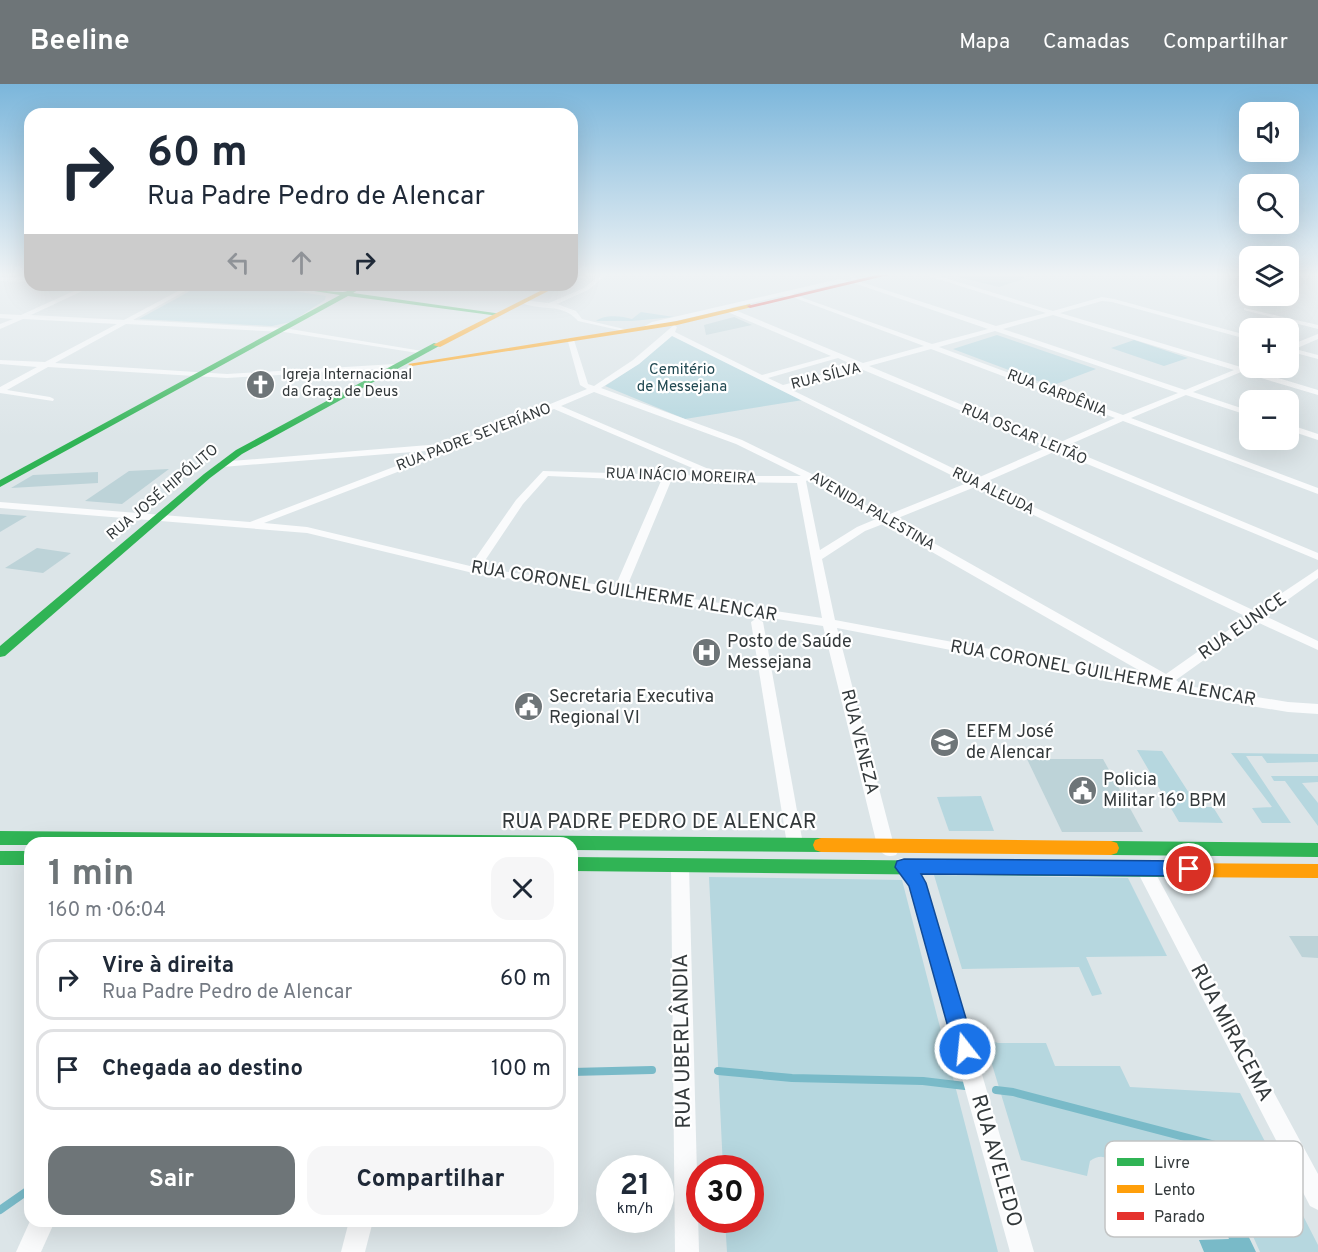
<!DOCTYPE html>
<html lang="pt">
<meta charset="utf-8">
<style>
body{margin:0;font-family:Overpass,sans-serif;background:#f6f6f7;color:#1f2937;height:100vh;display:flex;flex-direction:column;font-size:22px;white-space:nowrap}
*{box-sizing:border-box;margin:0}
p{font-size:20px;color:#747a83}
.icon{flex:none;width:33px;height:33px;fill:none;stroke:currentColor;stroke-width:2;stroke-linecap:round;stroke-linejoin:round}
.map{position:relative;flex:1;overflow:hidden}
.panel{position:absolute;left:24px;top:753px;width:554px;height:390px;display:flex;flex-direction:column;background:#fff;border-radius:18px;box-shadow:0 6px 24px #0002}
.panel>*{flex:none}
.hud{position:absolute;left:24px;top:24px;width:554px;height:183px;border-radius:18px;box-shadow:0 6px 24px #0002;background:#fff;color:#1f2937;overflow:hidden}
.fabs{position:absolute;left:1239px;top:18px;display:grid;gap:12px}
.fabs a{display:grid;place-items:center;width:60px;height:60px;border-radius:12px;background:#fff;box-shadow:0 6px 24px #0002;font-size:30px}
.speed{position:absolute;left:596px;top:1071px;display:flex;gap:12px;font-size:30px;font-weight:700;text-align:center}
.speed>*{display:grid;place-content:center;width:78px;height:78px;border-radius:50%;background:#fff;box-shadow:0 6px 24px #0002;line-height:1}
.speed small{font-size:15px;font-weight:400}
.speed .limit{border:9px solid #d22;background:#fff;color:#111}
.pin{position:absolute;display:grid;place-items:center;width:51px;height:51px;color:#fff;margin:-26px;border:3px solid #fff;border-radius:50%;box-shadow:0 2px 6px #0007}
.me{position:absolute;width:66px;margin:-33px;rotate:344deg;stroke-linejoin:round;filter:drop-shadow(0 0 4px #0008)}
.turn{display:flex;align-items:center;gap:21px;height:126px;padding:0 24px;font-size:27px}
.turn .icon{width:78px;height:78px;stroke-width:2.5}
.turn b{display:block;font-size:42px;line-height:51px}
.lanes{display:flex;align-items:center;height:57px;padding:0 24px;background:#0003;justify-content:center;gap:30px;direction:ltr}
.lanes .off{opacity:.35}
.round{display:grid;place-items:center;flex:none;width:63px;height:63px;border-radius:18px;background:#f6f6f7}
.headline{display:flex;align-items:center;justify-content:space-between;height:102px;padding:0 24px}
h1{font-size:36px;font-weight:700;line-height:45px;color:#6e7578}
.cta{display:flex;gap:12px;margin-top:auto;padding:12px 24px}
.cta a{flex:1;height:69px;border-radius:18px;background:#6e7578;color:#fff;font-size:24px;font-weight:700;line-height:69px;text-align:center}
.cta a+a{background:#f6f6f7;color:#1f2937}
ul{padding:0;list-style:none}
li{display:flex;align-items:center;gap:18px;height:81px;margin:0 12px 9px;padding:0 12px;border:3px solid #e0e1e3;border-radius:18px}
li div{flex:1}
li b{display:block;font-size:22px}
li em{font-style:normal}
header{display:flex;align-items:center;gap:36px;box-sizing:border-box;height:84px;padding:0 30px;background:#6e7578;color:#fff}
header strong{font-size:28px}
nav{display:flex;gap:33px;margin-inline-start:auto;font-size:21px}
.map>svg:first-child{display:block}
.green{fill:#b6d7df}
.water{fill:#79bac8}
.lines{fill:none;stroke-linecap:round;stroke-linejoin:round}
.stream{stroke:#79bac8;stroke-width:8}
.building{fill:#bdd3d8}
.street{fill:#fafbfc;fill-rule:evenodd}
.fast{fill:#30b455;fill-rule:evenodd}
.slow{fill:#ff9f0a;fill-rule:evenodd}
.jam{fill:#e5322d;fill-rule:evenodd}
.route{fill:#1a73e8;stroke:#114b97;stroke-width:1.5}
.labels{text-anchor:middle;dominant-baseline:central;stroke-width:4.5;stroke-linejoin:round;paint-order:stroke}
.far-park-label{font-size:15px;fill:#204851;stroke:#fff}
.far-poi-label{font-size:15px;fill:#33393b;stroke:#fff;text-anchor:start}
.far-street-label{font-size:15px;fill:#33393b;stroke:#fff}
.street-label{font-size:18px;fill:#33393b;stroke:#fff}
.poi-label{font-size:18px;fill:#33393b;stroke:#fff;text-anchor:start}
.near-street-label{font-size:21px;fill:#33393b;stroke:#fff}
.key{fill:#fff;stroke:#c2c4c4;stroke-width:1.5}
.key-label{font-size:16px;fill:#33393b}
</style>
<header>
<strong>Beeline</strong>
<nav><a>Mapa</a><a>Camadas</a><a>Compartilhar</a></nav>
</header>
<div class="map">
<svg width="1318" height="1168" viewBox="0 0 1318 1168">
<rect width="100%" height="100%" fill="#dce5e8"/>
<g class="green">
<polygon points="201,201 254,201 326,212 325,216 291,238 272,242 139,235"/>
<path d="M 641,228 L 674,233 L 632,237 L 596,237 C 605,230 622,232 632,235 Z"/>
<polygon points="673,249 803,316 685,335 605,302 640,279"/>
<polygon points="997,251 1096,285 1051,302 953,265"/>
<polygon points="1134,256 1188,274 1164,282 1111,264"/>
<polygon points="1137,666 1162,667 1198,723 1213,723 1223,739 1179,738"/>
<polygon points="1231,669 1318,670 1318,678 1267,679 1262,672 1246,672 1291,739 1262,739 1252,724 1272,723"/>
<polygon points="1271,692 1318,692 1318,698 1302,699 1318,719 1318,742 1285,697 1274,697"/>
<polygon points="981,712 994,747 949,747 937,713"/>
<polygon points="934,791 1128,794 1167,872 1086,873 1102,910 1092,912 1079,883 962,885"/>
<polygon points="709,793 902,796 998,1168 727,1168 725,1136 750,1136 750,1084 723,1084"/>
<path d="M 984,954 L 998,959 L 1046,959 L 1055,982 L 1120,982 L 1130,1003 L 1240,1009 L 1318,1161 L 1318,1168 L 1260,1168 L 1243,1130 L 1218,1130 L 1194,1122 L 1129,1122 C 1123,1107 1116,1058 1090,1077 L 1087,1092 L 1021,1076 Z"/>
</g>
<polygon class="water" points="1244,1143 1256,1168 1204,1168 1199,1156 1229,1155 1224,1144"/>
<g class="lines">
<g class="stream">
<polyline points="718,987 792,994 923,997 965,1002"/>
<polyline points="572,988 652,986"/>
<polyline points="996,1006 1013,1008 1276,1077"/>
<polyline points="0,1126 30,1105"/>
</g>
</g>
<g class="building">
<polygon points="959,189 995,189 1026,194 999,203 958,193"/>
<polygon points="734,233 752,241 706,251 704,241"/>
<polygon points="169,385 122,420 85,417 129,387"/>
<polygon points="98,388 98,399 11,404 33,391"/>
<polygon points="0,430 27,432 0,448"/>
<polygon points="37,464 71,469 43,489 5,484"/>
<polygon points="1027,675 1103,675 1143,748 1062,748"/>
<polygon points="1289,852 1318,852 1318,874 1302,873"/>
</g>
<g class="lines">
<g class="street">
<path d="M 602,189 L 609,189 L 588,206 L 557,220 L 576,227 L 582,235 L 628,246 L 628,248 L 578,237 C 563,218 539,228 520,218 L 523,216 L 549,219 L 584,204 Z"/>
<path d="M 847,189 L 853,189 L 858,197 L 996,242 L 1046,229 L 919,189 L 929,189 L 1053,227 L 1102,213 L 1114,215 L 1250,252 L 1250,256 L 1112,218 L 1102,217 L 1060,229 L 1241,283 L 1250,280 L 1250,284 L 1253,284 L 1248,285 L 1318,306 L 1318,311 L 1241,288 L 1193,308 L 1250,327 L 1250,332 L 1186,311 L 1131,334 L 1318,404 L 1318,410 L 1123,337 L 1064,363 L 1318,469 L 1318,476 L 1056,367 L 983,399 L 1255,527 L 1318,485 L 1318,494 L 1265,532 L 1318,557 L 1318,566 L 1257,538 L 1176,596 L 1182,601 L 1188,602 L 1288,618 L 1318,620 L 1318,630 L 1288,628 L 1188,612 L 837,544 L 893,758 L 899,766 L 896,771 C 886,774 881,770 877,761 L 823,542 L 473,489 L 307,449 L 0,424 L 0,418 L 250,438 L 438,366 L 222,383 L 219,382 L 219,378 L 441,360 L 445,363 L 587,305 L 580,301 L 567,254 L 574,256 L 588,300 L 594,302 L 633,276 L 674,241 L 677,243 L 675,248 L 762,291 L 831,272 L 723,226 L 654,242 L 644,246 L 641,244 L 652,238 L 839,195 L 853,198 ZM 839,199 L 854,199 L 988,245 L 932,260 L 792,210 ZM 782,212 L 795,214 L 924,262 L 863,279 L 730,224 ZM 1053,231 L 1234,286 L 1185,306 L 1003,245 ZM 995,247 L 1178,309 L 1123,331 L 939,263 ZM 672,252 L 967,399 L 885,432 L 812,390 L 742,356 L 601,304 L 639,280 ZM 931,265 L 1115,334 L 1056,360 L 869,282 ZM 838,274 L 855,282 L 783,301 L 768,294 ZM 861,285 L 1048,363 L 975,395 L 790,305 ZM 594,308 L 736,360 L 801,392 L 725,392 L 561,322 ZM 554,325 L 711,392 L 543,387 L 516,416 L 470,482 L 307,443 L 264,439 L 455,366 ZM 548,392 L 661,397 L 615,503 L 480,484 L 523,420 ZM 808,396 L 876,435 L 857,443 L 820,466 L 806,397 ZM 671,397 L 797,399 L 822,534 L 626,505 ZM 975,403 L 1247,533 L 1166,590 L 893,436 ZM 883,440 L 1156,596 L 835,536 L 822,475 L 865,447 Z"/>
<polygon points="0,193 30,194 30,198 0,197"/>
<polygon points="87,201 95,201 31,231 124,236 180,206 121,201 196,201 133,236 284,244 428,268 424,270 284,248 126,240 55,279 227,290 395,280 399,282 395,284 227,294 48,283 7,306 50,313 54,315 53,317 0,309 0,303 37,283 0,280 0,276 45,278 117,240 23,235 0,245 0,240 13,235 0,234 0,230 21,231"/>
<polygon points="1244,224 1318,241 1318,245 1244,226"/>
<polygon points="1318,250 1318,255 1295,265 1318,271 1318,275 1288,267 1288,262"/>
<polygon points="1288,340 1318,350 1318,356 1288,346"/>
<polygon points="757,534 763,538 803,760 801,765 795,767 789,765 787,760 751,538"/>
<polygon points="902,774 908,776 926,799 1034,1168 1010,1168 909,802 893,781 896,776"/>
<polygon points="680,775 686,777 689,782 699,1168 675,1168 671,782 674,777"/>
<polygon points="1144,777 1150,779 1318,1090 1318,1126 1310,1122 1138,789 1135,784 1138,779"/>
<polygon points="30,1137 55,1137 41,1168 16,1168"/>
<polygon points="349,1137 373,1137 365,1168 341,1168"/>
</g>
<g class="fast">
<path d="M 275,201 C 298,201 321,208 343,208 C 351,207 357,201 366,201 L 353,209 L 502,230 L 499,232 L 348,212 L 0,403 L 0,396 L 340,211 Z"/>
<polygon points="434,259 441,261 242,370 210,394 5,572 0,573 0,562 204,390 236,366"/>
<polygon points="0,747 821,754 827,756 829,761 827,766 821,768 572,766 572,759 30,759 30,761 0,761"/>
<polygon points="1111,757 1318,759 1318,773 1111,771 1105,769 1103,764 1105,759"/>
<rect x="0" y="767" width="30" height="14"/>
<polygon points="572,773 1167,779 1173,781 1176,786 1173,791 1167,793 572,787"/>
</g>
<g class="slow">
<polygon points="552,201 560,201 440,263 433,261"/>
<polygon points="750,220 752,223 677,241 412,282 408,280 677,237"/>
<polygon points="821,754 1111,757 1117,759 1119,764 1117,769 1111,771 821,768 815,766 813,761 815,756"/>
<polygon points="1167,779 1318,780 1318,794 1167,793 1161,791 1158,786 1161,781"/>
</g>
<g class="jam">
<polygon points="576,189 584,189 572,196 572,192"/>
<polygon points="885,189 897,189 750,224 747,222"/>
</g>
</g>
<linearGradient id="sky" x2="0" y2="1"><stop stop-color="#7bb6db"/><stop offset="0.54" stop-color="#eff3f5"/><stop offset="1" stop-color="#eff3f5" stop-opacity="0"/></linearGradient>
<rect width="1318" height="353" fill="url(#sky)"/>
<polygon class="route" points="904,775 1189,777 1196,779 1198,785 1196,790 1189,792 921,790 926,799 975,965 972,972 965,975 957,972 954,965 909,802 895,783 897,777"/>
<defs>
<symbol id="church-disc" viewBox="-11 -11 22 22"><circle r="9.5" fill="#6e7578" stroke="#fff"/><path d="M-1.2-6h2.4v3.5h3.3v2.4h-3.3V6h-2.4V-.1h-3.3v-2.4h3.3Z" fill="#fff"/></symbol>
<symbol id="hospital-disc" viewBox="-11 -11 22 22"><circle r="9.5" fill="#6e7578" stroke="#fff"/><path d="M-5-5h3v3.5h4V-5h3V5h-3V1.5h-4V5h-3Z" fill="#fff"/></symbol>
<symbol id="civic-disc" viewBox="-11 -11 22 22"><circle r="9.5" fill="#6e7578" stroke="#fff"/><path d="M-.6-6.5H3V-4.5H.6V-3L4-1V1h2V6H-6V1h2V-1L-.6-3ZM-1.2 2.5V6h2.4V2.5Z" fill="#fff"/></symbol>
<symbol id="school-disc" viewBox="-11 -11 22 22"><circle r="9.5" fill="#6e7578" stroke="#fff"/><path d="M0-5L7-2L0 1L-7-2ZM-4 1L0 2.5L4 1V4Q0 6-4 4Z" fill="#fff"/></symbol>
</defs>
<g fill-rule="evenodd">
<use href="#church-disc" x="244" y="284" width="33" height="33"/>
<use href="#hospital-disc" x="690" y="552" width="33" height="33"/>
<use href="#civic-disc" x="512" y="606" width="33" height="33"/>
<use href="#school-disc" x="928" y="642" width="33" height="33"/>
<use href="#civic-disc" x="1066" y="690" width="33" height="33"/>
</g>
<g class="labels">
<g class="far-park-label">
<text x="682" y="286">Cemitério<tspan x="682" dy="17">de Messejana</tspan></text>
</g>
<g class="far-poi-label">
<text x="282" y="291">Igreja Internacional<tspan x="282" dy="17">da Graça de Deus</tspan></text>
</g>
<g class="far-street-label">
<text transform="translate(826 293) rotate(-14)">RUA SÍLVA</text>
<text transform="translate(1057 310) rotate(21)">RUA GARDÊNIA</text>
<text transform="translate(1024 351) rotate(23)">RUA OSCAR LEITÃO</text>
<text transform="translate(474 354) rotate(-21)">RUA PADRE SEVERÍANO</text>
<text transform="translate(681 393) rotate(2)">RUA INÁCIO MOREIRA</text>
<text transform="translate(993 408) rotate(26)">RUA ALEUDA</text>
<text transform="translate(163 409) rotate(-40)">RUA JOSÉ HIPÓLITO</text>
<text transform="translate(872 428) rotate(30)">AVENIDA PALESTINA</text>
</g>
<g class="street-label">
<text transform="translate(624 508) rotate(9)">RUA CORONEL GUILHERME ALENCAR</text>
<text transform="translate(1243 543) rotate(-35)">RUA EUNICE</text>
<text transform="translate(1103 590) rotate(10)">RUA CORONEL GUILHERME ALENCAR</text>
<text transform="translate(859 658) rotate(76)">RUA VENEZA</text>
</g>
<g class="poi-label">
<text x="727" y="558">Posto de Saúde<tspan x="727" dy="21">Messejana</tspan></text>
<text x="549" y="613">Secretaria Executiva<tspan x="549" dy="21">Regional VI</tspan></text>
<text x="966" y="648">EEFM José<tspan x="966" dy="21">de Alencar</tspan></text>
<text x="1103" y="696">Policia<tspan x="1103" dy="21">Militar 16º BPM</tspan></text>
</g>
<g class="near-street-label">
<text x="659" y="738">RUA PADRE PEDRO DE ALENCAR</text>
<text transform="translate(1231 949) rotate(62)">RUA MIRACEMA</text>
<text transform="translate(683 957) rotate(-91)">RUA UBERLÂNDIA</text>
<text transform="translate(996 1077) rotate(74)">RUA AVELEDO</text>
</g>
</g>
<rect x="1105" y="1057" width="198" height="96" rx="9" class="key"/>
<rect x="1117" y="1074" width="27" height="8" fill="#30b455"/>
<rect x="1117" y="1101" width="27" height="8" fill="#ff9f0a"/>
<rect x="1117" y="1128" width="27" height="8" fill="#e5322d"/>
<g class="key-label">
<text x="1154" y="1084">Livre</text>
<text x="1154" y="1111">Lento</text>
<text x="1154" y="1138">Parado</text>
</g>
</svg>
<div class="fabs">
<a><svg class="icon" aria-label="sound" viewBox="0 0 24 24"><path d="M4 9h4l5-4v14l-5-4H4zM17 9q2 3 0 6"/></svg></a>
<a><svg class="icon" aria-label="search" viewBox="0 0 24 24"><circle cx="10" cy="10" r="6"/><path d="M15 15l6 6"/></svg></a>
<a><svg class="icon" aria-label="layers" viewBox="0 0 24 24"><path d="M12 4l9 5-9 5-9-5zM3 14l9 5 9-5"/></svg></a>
<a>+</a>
<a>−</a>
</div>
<div class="speed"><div>21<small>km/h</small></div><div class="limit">30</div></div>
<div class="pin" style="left:1189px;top:785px;background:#d93025"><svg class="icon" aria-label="arrive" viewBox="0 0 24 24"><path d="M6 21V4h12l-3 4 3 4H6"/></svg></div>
<svg class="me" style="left:965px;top:965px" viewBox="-20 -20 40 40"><circle r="17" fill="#1a73e8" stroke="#fff" stroke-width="3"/><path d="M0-11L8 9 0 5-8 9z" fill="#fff"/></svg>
<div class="hud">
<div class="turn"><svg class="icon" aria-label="right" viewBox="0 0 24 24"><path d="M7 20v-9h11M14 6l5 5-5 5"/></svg><div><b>60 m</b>Rua Padre Pedro de Alencar</div></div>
<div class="lanes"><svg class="icon off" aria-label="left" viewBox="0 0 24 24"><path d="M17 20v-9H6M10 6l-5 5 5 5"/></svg><svg class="icon off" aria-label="ahead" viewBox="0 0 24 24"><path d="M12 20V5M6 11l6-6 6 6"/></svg><svg class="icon" aria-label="right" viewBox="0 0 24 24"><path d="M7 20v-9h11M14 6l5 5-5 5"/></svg></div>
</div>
<section class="panel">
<div class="headline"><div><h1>1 min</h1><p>160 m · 06:04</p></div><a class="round"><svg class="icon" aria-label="close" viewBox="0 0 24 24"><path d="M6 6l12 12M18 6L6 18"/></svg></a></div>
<ul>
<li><svg class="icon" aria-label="right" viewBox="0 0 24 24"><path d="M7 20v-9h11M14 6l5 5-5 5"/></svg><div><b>Vire à direita</b><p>Rua Padre Pedro de Alencar</p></div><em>60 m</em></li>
<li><svg class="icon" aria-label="arrive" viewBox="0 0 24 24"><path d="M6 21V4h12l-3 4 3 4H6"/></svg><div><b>Chegada ao destino</b></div><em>100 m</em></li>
</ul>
<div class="cta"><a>Sair</a><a>Compartilhar</a></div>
</section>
</div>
